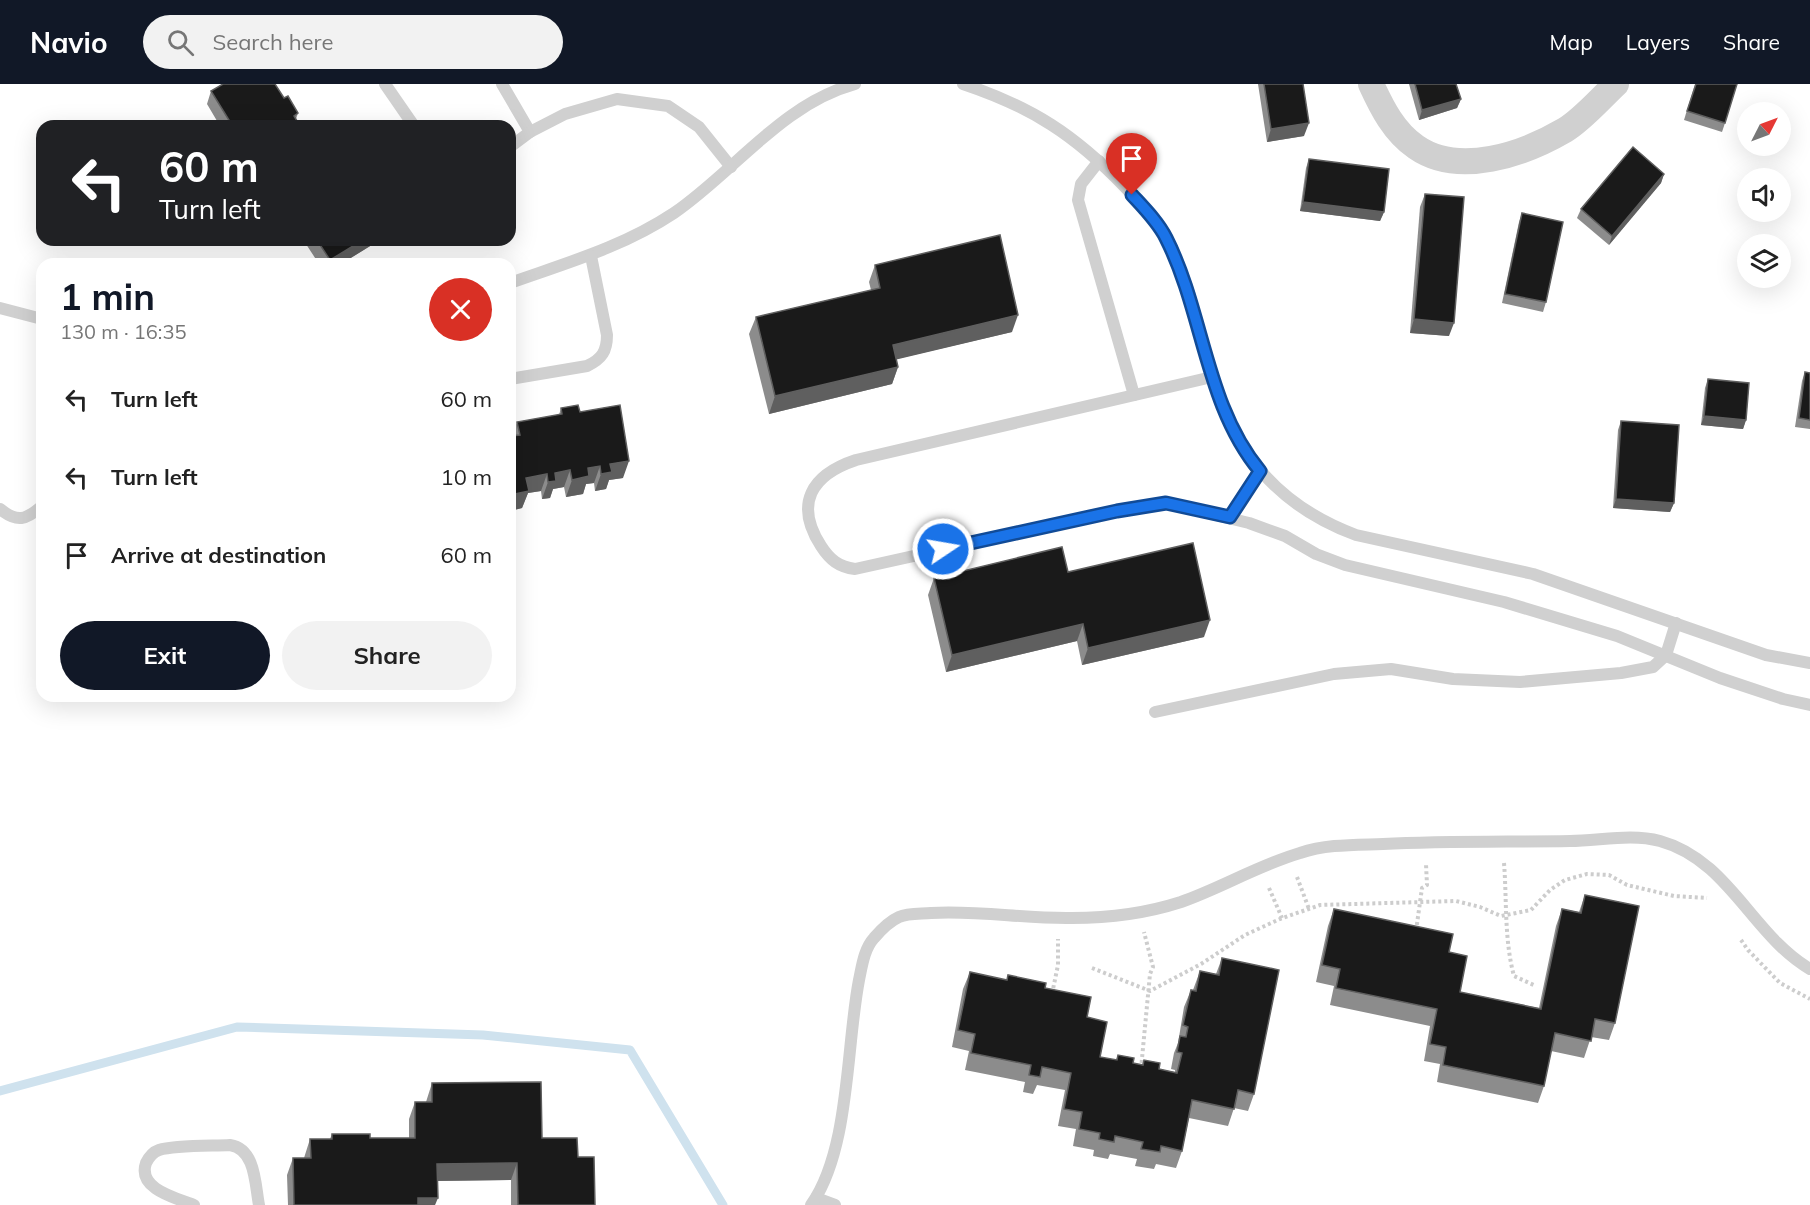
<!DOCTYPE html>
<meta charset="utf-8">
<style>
body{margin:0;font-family:Mulish,sans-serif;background:#f2f2f2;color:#222;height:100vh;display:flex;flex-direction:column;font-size:22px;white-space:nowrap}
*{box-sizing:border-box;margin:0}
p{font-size:20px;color:#767676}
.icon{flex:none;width:33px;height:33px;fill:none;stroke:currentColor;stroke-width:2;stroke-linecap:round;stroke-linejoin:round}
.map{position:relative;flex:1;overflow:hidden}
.side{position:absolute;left:36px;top:174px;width:480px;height:444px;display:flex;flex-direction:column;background:#fff;border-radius:18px;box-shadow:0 6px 24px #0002}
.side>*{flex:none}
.banner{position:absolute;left:36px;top:36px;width:480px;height:126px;border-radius:18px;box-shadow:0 6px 24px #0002;background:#202124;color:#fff;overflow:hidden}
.needle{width:39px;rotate:48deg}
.controls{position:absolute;left:1737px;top:18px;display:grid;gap:12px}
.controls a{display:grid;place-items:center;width:54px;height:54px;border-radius:50%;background:#fff;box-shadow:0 6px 24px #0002;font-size:30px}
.pin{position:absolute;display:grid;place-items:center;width:51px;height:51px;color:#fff;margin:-62px -26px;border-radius:50% 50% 50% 0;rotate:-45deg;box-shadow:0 0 6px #0007}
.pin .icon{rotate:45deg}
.me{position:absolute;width:66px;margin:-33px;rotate:78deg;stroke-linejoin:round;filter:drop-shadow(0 0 4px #0008)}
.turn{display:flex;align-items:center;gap:21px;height:126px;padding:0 24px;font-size:27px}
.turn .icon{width:78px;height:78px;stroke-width:2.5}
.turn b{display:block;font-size:42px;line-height:51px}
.round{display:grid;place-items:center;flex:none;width:63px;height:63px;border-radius:32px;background:#f2f2f2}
.head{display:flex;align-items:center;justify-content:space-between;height:102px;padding:0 24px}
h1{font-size:36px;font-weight:700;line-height:45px;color:#111827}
.primary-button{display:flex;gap:12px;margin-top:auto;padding:12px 24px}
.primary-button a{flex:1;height:69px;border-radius:36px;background:#111827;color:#fff;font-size:24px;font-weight:700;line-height:69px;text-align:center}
.primary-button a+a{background:#f2f2f2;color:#222}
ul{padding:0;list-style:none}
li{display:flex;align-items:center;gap:18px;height:78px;padding:0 24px}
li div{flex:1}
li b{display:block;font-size:22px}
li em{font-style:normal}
header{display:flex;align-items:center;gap:36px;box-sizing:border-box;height:84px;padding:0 30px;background:#111827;color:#fff}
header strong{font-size:28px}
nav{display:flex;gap:33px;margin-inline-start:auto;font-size:21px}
.search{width:420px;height:54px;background:#f2f2f2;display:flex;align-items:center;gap:15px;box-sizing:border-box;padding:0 21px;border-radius:33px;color:#767676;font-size:22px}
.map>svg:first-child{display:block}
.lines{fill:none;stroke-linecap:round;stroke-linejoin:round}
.stream{stroke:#cfe2ee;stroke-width:9}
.path{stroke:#cdcdcd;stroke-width:4;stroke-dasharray:3 3;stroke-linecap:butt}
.service{stroke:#d0d0d0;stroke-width:12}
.minor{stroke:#d0d0d0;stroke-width:26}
.wall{fill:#8c8c8c}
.shaded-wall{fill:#5f5f5f}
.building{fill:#1a1a1a;stroke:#5f5f5f;stroke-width:1.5}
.route-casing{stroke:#114b97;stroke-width:15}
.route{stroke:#1a73e8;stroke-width:10}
</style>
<header>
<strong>Navio</strong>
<div class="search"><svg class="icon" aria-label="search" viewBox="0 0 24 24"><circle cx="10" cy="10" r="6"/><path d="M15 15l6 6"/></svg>Search here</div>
<nav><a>Map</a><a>Layers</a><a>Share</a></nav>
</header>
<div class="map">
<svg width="1810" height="1121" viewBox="0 0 1810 1121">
<rect width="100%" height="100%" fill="#fff"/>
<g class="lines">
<polyline class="stream" points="0,1007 237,943 483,951 630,966 723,1121"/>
<g class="path">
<path d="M 1504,779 C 1507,817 1504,855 1514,892 L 1536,902"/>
<polyline points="1297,793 1309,825"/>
<polyline points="1269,804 1282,834"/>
<polyline points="1416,847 1422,804 1427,801 1426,780"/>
<polyline points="1741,856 1748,866 1780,899 1810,915"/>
<polyline points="1092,884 1150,907 1201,880 1245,851 1280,835 1320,821 1456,817 1480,823 1501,832 1531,826 1550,806 1565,796 1587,790 1609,791 1627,801 1674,812 1707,814"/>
<polyline points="1052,910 1058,881 1058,855"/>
<polyline points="1141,985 1150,890 1153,883 1144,848"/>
</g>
<g class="service">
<polyline points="385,0 414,42"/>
<polyline points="502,0 530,48"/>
<path d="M 963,0 C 1032,23 1075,51 1125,103 C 1139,118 1155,134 1165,152 C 1189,194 1198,244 1211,290 C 1234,369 1278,422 1356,451 L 1533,490 L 1766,571 L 1810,579"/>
<polyline points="510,63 530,48 565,30 617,15 668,22 699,43 731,83"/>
<polyline points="1099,77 1081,100 1078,116 1134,311"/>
<path d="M 510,199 C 566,179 623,163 674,129 C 735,87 782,20 855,0"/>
<polyline points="0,224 42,235"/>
<path d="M 1212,293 L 856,376 C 811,391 794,420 821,462 C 830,476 839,483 855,485 L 1117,427 L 1166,419 L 1249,439 L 1285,452 L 1316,470 L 1345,481 L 1504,518 L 1617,552 L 1720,594 L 1783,615 L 1810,621"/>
<path d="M 510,295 L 587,282 C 602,275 607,267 607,251 L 591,172"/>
<path d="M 0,425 C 17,439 26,436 42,422"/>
<polyline points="1230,433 1260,387"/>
<polyline points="1155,628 1334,590 1391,585 1453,595 1520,598 1621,589 1653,583 1666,571 1676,539"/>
<polyline points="816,1114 835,1121"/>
<path d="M 194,1121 C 176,1114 137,1105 146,1079 C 149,1073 153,1068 159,1066 C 175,1061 212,1062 230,1061 C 256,1065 255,1101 259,1121"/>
<path d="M 811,1121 C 850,1066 846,963 859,896 C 862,882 864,865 874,854 C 880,847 890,837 899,833 C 908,829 921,830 931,829 C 978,826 1025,835 1072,834 C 1108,834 1147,829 1181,818 C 1221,804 1259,781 1300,769 C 1327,760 1355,761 1383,760 C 1445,757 1508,758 1570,757 C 1599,757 1631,749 1660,757 C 1729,776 1752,851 1810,885"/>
</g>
<path class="minor" d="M 1371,0 C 1382,24 1394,48 1416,63 C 1459,93 1524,70 1565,46 C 1582,36 1601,14 1616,0"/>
</g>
<g class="wall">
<polygon points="1258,0 1303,0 1304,52 1267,58"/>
<polygon points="1409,0 1456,0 1461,15 1457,24 1419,36"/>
<polygon points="1695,0 1725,39 1722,48 1684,36"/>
<polygon points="211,7 284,14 298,29 296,35 300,42 220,42 207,20"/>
<polygon points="1309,75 1384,128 1380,137 1300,127 1306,84"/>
<polygon points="1664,90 1661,99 1609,161 1577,134 1581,125"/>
<polygon points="1425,110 1449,252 1410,249 1420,123"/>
<polygon points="1522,129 1546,218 1543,228 1502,219 1519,138"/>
<polygon points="295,156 376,156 375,159 341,180 319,180 304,157 298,161"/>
<polygon points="875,181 1012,248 896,275 898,283 892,300 769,330 749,250 756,233 871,206 869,198"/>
<polygon points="1805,288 1810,289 1810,345 1795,343 1802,297"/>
<polygon points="1708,295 1746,336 1743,345 1701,341 1705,304"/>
<polygon points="561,324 580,328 623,394 609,396 606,405 595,407 594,399 586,400 583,410 566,413 564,403 553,405 550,414 542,415 541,407 528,409 522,424 510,427 510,352 512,352 517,338 559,331"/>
<polygon points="1621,337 1674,419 1670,428 1613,424 1618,346"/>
<polygon points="1068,488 1204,553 1082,581 1077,557 946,588 928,511 934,494"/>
<polygon points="1585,811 1615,939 1609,956 1591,953 1584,974 1551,967 1544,1002 1538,1019 1437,998 1440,980 1424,977 1430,942 1330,921 1334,902 1316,898 1328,842 1334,825 1449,868 1460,908 1539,924 1556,842 1562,825 1579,828"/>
<polygon points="1222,874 1254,1010 1248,1027 1234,1024 1228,1042 1189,1034 1182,1067 1176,1084 1156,1080 1154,1085 1135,1082 1137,1075 1110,1070 1108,1075 1093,1072 1094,1066 1073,1062 1076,1045 1058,1042 1065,1006 1037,1001 1033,1010 1023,1008 1025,998 965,986 969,967 952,963 963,905 970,888 1007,896 1008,891 1045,904 1087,933 1100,973 1116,976 1118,971 1133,979 1142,981 1144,976 1159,985 1175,988 1175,986 1171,985 1174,969 1178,959 1184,923 1191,906 1193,906 1200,887 1216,890"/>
<polygon points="432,999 578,1073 595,1121 511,1121 511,1096 437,1097 435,1121 288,1121 287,1091 293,1074 304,1074 310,1055 330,1055 332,1050 370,1054 409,1054 409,1035 415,1018 426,1018"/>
</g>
<g class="shaded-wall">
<polygon points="1461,15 1457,24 1419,36 1422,26"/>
<polygon points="1309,39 1304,52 1267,58 1271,45"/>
<polygon points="1664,90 1661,99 1609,161 1612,152"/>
<polygon points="1303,118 1384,128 1380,137 1300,127"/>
<polygon points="300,156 305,156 298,161"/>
<polygon points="363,156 376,156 375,159 341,180 328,180 330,176"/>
<polygon points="1018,231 1012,248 886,278 893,261"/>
<polygon points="1414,235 1454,239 1449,252 1410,249"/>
<polygon points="898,283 892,300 769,330 775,312"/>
<polygon points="1704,332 1746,336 1743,345 1701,341"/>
<polygon points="629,377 623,394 609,396 606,405 595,407 601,390 610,380"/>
<polygon points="600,382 594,399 586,400 583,410 566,413 572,396 588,384"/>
<polygon points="570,386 564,403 553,405 550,414 542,415 548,398 555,389"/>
<polygon points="547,390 541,407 528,409 522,424 510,427 510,411 526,394"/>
<polygon points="1616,415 1674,419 1670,428 1613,424"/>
<polygon points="1210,536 1204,553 1082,581 1088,564"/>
<polygon points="1083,540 1077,557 946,588 952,571"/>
<polygon points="517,1079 511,1096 431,1097 437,1080"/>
<polygon points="418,1114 438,1114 435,1121 416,1121"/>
</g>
<g class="building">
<polygon points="223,0 275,0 284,14 288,12 298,29 294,32 300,42 231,42 232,41 211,7"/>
<polygon points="1264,0 1303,0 1309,39 1271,45"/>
<polygon points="1415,0 1456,0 1461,15 1422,26"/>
<polygon points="1696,0 1737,0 1725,39 1687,27"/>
<polygon points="1633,63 1664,90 1612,152 1581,125"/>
<polygon points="1309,75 1389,85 1384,128 1303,118"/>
<polygon points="1425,110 1464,113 1454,239 1414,235"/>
<polygon points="1522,129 1563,138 1546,218 1505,210"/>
<polygon points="1000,151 1018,231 893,261 898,283 775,312 756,233 880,204 875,181"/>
<polygon points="317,156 363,156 330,176"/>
<polygon points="1805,288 1810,289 1810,336 1799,334"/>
<polygon points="1708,295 1749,299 1746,336 1704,332"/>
<polygon points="578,321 580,328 620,321 629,377 610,380 612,388 601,390 600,382 588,384 589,392 572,396 570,386 555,389 556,397 548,398 547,390 526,394 529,407 510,411 510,352 520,351 517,338 562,330 561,324"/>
<polygon points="1621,337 1679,341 1674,419 1616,415"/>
<polygon points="1193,459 1210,536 1088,564 1083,540 952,571 934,494 1062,463 1068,488"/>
<polygon points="1585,811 1639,822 1615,939 1595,935 1591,957 1555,949 1544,1002 1443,981 1446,963 1430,960 1437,925 1336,904 1340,885 1322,881 1334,825 1453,850 1449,868 1467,872 1460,908 1541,925 1562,825 1581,829"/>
<polygon points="1222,874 1279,886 1254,1010 1238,1006 1234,1025 1192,1016 1182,1067 1161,1062 1160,1068 1141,1065 1143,1058 1115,1052 1114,1058 1099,1055 1100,1049 1079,1045 1082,1028 1064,1025 1071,989 1042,983 1040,993 1029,991 1031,981 971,969 975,950 958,946 970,888 1007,896 1008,891 1046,899 1045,904 1091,913 1087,933 1107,938 1100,973 1117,976 1118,971 1134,974 1133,979 1143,981 1144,976 1160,979 1159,985 1177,989 1182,969 1177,968 1180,952 1186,953 1188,943 1183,941 1191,906 1196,907 1200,887 1219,891"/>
<polygon points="541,998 542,1054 577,1054 578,1073 594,1073 595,1121 518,1121 517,1079 437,1080 438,1114 418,1114 418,1121 294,1121 293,1074 311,1074 310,1055 332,1055 332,1050 370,1050 370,1054 415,1054 415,1018 432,1018 432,999"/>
</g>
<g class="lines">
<defs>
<path id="route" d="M 943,465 L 1117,427 L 1166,419 L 1230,433 L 1260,387 C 1205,321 1204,229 1166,154 C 1158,138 1144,124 1132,111"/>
</defs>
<use href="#route" class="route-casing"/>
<use href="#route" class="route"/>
</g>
</svg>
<div class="controls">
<a><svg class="needle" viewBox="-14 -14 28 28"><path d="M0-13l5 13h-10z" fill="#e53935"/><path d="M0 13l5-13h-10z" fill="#767676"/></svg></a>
<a><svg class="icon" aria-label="sound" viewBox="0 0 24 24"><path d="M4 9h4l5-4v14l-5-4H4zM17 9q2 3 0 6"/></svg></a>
<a><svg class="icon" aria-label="layers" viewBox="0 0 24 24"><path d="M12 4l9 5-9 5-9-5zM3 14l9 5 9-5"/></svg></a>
</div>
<div class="pin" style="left:1132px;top:111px;background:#d93025"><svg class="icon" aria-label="arrive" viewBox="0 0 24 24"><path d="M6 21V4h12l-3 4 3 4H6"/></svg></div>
<svg class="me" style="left:943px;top:465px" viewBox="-20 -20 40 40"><circle r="17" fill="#1a73e8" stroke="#fff" stroke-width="3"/><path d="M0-11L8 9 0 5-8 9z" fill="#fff"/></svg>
<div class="banner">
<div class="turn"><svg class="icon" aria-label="left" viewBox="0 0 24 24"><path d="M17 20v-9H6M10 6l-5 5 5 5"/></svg><div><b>60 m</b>Turn left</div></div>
</div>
<section class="side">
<div class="head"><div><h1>1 min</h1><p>130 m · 16:35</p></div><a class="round" style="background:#d93025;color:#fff"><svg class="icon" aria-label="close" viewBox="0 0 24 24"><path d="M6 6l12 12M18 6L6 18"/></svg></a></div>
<ul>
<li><svg class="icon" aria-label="left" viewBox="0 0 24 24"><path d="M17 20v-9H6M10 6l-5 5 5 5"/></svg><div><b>Turn left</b></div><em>60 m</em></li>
<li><svg class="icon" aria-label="left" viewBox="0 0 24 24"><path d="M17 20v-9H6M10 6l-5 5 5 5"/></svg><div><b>Turn left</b></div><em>10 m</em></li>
<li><svg class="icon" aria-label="arrive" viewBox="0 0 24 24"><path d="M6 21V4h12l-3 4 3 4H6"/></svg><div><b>Arrive at destination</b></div><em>60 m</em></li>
</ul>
<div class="primary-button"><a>Exit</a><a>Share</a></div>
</section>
</div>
